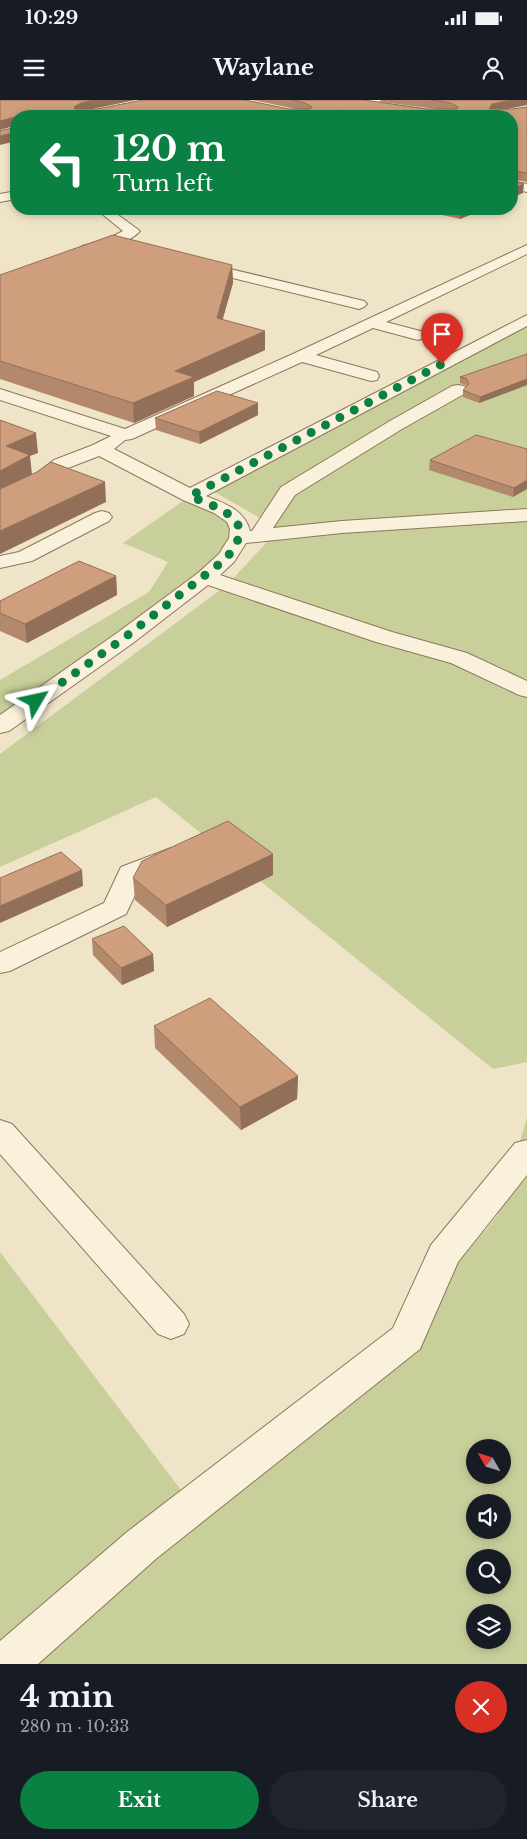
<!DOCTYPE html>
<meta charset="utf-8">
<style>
body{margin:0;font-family:"Libre Baskerville",serif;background:#20242c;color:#f1f3f6;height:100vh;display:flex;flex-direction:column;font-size:19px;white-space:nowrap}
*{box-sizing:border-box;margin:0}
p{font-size:16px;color:#9ea1a6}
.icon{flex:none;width:28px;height:28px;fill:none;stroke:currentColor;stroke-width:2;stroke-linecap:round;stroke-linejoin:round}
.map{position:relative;height:1564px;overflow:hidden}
.panel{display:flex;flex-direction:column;background:#171b24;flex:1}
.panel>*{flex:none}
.hud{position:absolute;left:10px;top:10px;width:508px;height:105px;border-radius:20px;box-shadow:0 2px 8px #0003;background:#0b8043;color:#fff;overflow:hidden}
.needle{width:32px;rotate:309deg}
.fabs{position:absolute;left:466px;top:1339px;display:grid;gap:10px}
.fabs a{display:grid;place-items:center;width:45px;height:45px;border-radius:50%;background:#171b24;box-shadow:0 2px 8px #0003;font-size:25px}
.pin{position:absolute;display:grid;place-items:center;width:42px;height:42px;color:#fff;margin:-51px -21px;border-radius:50% 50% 50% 0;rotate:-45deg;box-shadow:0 0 5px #0007}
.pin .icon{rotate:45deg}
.me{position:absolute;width:55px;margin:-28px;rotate:54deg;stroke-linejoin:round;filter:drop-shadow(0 0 4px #0008)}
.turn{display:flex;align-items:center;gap:18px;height:105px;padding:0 20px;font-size:22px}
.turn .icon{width:65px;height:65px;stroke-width:2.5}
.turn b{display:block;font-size:35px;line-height:42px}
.round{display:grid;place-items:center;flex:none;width:52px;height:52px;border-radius:26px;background:#20242c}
.head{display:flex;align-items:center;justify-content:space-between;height:85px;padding:0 20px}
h1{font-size:30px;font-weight:800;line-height:38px}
.button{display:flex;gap:10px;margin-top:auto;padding:10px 20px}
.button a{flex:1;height:58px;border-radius:30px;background:#0b8043;color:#fff;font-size:20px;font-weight:800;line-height:58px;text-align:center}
.button a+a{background:#20242c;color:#f1f3f6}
.status{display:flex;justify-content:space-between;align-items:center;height:35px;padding:0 25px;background:#171b24;direction:ltr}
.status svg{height:14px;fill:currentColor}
header{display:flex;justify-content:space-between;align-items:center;height:65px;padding:0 20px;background:#171b24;font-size:22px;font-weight:800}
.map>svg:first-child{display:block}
.green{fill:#c9cf9b;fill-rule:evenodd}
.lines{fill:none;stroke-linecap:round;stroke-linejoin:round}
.minor-casing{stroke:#8d765c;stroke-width:2}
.minor{fill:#faf1dc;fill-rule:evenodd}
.wall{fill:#b2896c}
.shaded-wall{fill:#916f58}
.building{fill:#cf9f7d;stroke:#916f58}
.route{stroke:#0b8043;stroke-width:9;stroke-dasharray:0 16.2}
</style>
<div class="status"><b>10:29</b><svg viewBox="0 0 49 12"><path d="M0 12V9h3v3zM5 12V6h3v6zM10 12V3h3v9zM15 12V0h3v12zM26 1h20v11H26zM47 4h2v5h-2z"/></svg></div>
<header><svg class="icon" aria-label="menu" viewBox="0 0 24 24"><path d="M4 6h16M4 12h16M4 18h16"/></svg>Waylane<svg class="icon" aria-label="person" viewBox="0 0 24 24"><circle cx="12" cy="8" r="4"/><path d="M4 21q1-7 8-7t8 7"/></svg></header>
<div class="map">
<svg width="527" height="1564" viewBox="0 0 527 1564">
<rect width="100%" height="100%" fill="#f0e4c8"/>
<g class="green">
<polygon points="527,220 527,962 493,969 156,697 0,767 0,654 228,484 279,429 204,386"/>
<polygon points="190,396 235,419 227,458 0,626 0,580 149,492 168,462 123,443"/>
<path d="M 527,1017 L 527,1564 L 0,1564 L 0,1152 L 197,1411 L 368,1268 L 498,1115 ZM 475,1348 L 502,1348 L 502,1375 L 475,1375 ZM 475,1402 L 502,1402 L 502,1430 L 475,1430 ZM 475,1458 L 502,1458 L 502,1485 L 475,1485 ZM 475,1512 L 502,1512 L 502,1540 L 475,1540 Z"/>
</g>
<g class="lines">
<defs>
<g id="minor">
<polygon points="368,0 381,0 378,3 450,13 456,16 427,16 364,7 362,5"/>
<polygon points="511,81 527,84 527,92 511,89"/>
<polygon points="16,91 16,99 0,102 0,94"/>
<path d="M 96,109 L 110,109 L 140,131 C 131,142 96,155 82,152 L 80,149 L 82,146 L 106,140 L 123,131 Z"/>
<path d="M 527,145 L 527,154 L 386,222 L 424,232 L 426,235 L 424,238 L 418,240 L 373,228 L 316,255 L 377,272 L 379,276 L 377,280 L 371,281 L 302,262 L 132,339 L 125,340 L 114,349 L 190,388 L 527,215 L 527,226 L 206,396 C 224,403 245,410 250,431 L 252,431 L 281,387 L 390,321 L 452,286 L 458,285 L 464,286 L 467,290 L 464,294 L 402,329 L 295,395 L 273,428 L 342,421 L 527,409 L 527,421 L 342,433 L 246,443 L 234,462 L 220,475 L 392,532 L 467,553 L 527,581 L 527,597 L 519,595 L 451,563 L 376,542 L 208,485 L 133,543 L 9,631 L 0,633 L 0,615 L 117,533 L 198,473 L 219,454 L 229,438 L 230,429 L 227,422 L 214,413 L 183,400 L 99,356 L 68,368 L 38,391 L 0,409 L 0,395 L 24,383 L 54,360 L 93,345 L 111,336 L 0,300 L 0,289 L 125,329 L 295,253 Z"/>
<polygon points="197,161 364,201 367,204 364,207 359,209 192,168 190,165 192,162"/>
<polygon points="102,411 109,413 112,417 109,421 32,461 0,468 0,456 19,452 95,413"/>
<polygon points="171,748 181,750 184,756 181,762 143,778 126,814 10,871 0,873 0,852 104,803 121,767"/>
<polygon points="0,1020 12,1024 184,1214 189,1224 184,1234 171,1239 158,1234 0,1054"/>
<polygon points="527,1040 527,1075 458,1162 420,1249 157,1458 38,1564 0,1564 0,1541 127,1432 393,1228 431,1145 515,1043"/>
</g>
</defs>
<use href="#minor" class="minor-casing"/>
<use href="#minor" class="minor"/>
</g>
<g class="wall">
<polygon points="0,0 135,0 90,9 296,9 253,0 366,0 365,1 427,9 437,9 382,2 382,0 527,0 527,5 506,9 512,9 527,7 527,82 511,79 511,16 16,16 16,26 16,25 0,30"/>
<polygon points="416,109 484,109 460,119"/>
<polygon points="232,165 233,183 222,219 265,250 194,282 194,296 134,323 0,279 0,175"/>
<polygon points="527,254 527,285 479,303 463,297 463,290 467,287 466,285 460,283 460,277"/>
<polygon points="258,315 200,344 156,330 155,318"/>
<polygon points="527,349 513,397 429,370 430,360"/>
<polygon points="116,476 117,495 27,543 0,531 0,501"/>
<polygon points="273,775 167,827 135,800 133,778"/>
<polygon points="92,839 153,854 154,871 122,885 93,855"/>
<polygon points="154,926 298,976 297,999 241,1030 155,948"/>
</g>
<g class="shaded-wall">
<polygon points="94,0 135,0 82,11 74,16 74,7 81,3"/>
<polygon points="511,0 527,0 527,5 492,12 489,9 492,4"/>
<polygon points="339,10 339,16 320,16"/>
<polygon points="137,11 138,16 121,16 121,15"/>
<polygon points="114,12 114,16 95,16"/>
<polygon points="210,13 210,16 199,16"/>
<polygon points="15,17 16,25 0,30 0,21"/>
<polygon points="16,32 16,41 0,45 0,36"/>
<polygon points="524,84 523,93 511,98 511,89"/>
<polygon points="460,109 484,109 460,119"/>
<polygon points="232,165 233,183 218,236 217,218"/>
<polygon points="265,231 265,250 194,282 194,296 134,323 133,303 175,271"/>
<polygon points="527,279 527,285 479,303 480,297"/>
<polygon points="258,303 258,315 200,344 199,332"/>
<polygon points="36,333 38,353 30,356 32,375 0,393 0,371 6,346"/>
<polygon points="527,380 527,389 513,397 514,388"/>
<polygon points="105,382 106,402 0,454 0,431"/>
<polygon points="116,476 117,495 27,543 25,524"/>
<polygon points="273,754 273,775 167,827 166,805"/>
<polygon points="82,770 83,786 0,823 0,806"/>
<polygon points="153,854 154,871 122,885 121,868"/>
<polygon points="298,976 297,999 241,1030 240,1007"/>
</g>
<g class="building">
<polygon points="0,0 94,0 81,3 74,7 75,9 97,9 143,0 245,0 289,9 310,9 312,7 305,3 292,0 364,0 427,9 457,9 458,7 451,3 431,0 511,0 492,4 489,9 512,9 527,7 527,73 512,70 511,71 511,16 357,16 339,10 320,16 227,16 210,13 199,16 162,16 137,11 121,15 114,12 95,16 16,16 16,18 15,17 0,21"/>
<polygon points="16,27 16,32 0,36 0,31"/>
<polygon points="511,81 524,84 511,89"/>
<polygon points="113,135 232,165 217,218 265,231 175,271 194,277 133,303 0,261 0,175"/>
<polygon points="527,254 527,279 480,297 463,290 469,284 466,278 460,277"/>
<polygon points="217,291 258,303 199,332 155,318"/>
<polygon points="0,320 36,333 6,346 30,355 0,371"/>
<polygon points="476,335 527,349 527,380 514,388 430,360"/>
<polygon points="51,362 105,382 0,431 0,389 37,372"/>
<polygon points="79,461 116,476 25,524 0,513 0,501"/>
<polygon points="228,721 273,754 166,805 133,778 142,761"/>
<polygon points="61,752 82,770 0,806 0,778"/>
<polygon points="124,826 153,854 121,868 92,839"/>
<polygon points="210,898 298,976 240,1007 154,926"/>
</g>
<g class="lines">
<polyline class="route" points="36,601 124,538 227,458 239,438 240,429 235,419 221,409 190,396 442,264"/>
</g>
</svg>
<div class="fabs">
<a><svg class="needle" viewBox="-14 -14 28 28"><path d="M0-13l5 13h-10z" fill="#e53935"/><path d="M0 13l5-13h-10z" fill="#9ea1a6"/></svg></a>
<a><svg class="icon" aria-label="sound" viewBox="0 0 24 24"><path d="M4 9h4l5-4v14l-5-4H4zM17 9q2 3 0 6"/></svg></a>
<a><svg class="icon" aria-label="search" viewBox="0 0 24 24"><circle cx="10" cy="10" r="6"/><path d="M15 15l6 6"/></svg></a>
<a><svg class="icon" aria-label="layers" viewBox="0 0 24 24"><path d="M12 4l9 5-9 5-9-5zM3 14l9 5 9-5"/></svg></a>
</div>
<div class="pin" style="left:442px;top:264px;background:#d93025"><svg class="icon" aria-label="arrive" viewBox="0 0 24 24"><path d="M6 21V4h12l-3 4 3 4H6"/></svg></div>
<svg class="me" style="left:36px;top:601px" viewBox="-20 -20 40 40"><path d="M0-17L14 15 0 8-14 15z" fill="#0b8043" stroke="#fff" stroke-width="4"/></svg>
<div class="hud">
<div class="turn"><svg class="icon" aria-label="left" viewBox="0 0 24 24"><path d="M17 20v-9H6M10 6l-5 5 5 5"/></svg><div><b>120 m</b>Turn left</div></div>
</div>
</div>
<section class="panel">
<div class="head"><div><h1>4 min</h1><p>280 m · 10:33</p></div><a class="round" style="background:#d93025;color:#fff"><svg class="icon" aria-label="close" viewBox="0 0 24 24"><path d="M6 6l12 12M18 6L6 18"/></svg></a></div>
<div class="button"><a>Exit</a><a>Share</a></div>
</section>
